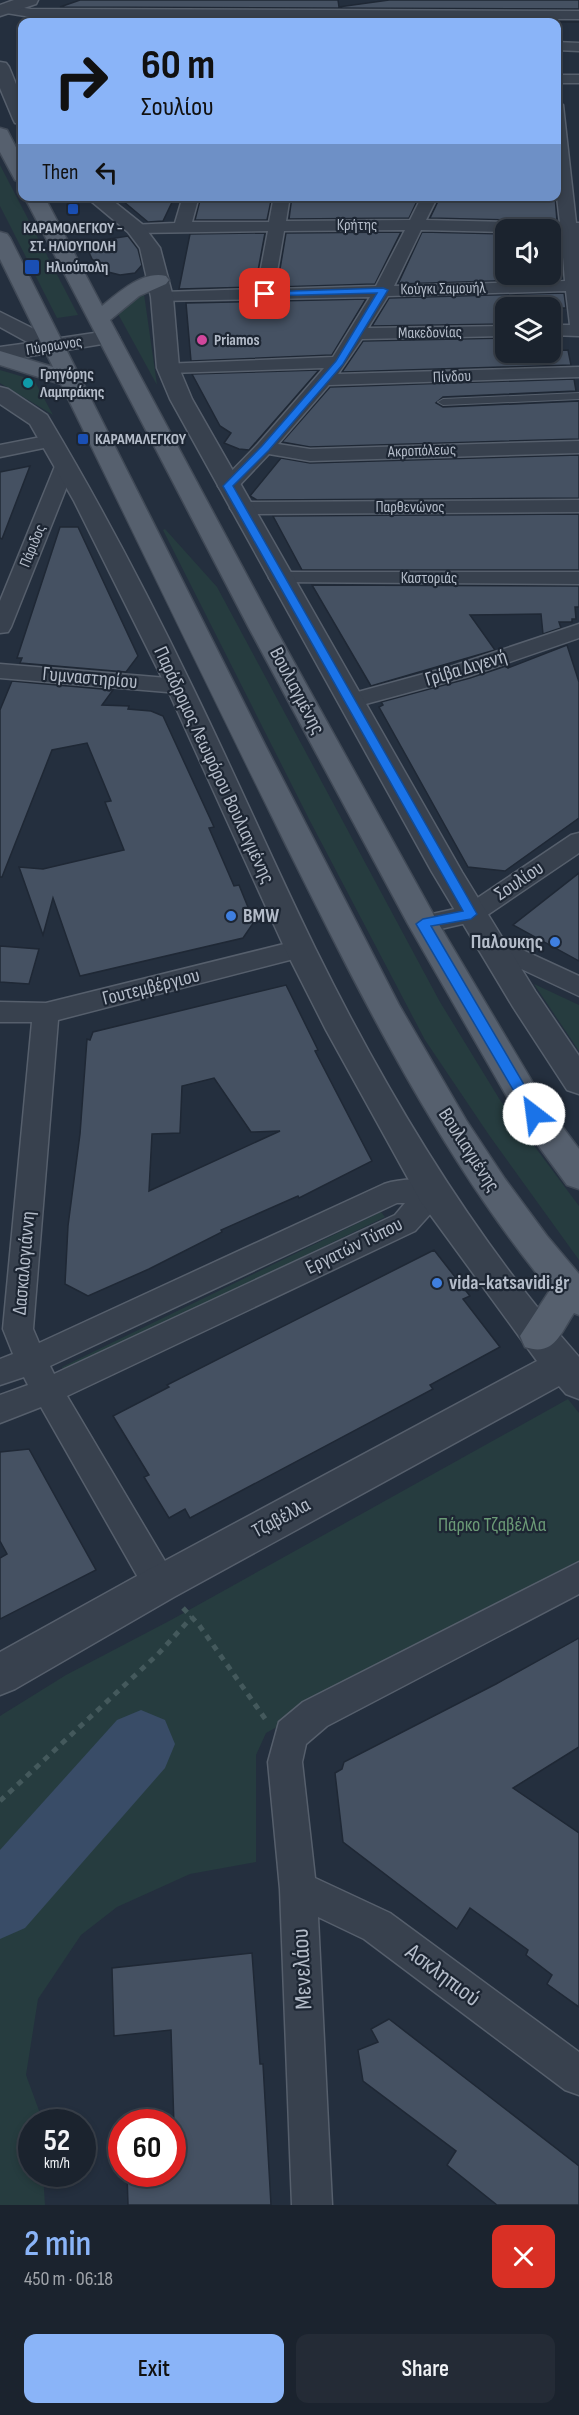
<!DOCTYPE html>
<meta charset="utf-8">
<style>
body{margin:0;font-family:"Sofia Sans Condensed",sans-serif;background:#242b36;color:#f1f3f6;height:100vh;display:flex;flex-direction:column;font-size:22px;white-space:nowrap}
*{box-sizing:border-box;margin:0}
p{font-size:20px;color:#a0a4aa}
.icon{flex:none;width:33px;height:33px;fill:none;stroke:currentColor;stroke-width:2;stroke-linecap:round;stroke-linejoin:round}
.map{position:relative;height:2205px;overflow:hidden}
.details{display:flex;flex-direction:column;background:#1b232e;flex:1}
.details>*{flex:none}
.top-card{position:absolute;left:18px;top:18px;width:543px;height:183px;border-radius:12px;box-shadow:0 3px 9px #0003,0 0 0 2px #39404a;background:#8ab4f8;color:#111;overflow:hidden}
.tools{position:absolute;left:495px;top:219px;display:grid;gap:12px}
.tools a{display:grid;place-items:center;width:66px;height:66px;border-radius:12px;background:#1b232e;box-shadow:0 3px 9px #0003,0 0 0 2px #39404a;font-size:30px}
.speed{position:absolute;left:18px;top:2109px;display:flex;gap:12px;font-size:30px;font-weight:700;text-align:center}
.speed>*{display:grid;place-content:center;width:78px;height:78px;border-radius:50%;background:#1b232e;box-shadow:0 3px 9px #0003,0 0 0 2px #39404a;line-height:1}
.speed small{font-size:15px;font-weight:400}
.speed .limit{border:9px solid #d22;background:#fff;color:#111}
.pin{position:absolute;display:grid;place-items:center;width:51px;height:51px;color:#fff;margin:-26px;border-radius:12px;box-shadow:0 3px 9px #0006}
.me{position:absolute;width:66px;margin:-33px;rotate:330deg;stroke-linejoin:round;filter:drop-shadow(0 0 4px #0008)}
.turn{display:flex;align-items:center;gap:21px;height:126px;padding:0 24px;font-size:27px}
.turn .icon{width:78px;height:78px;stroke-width:2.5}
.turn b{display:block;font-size:42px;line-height:51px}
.then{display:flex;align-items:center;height:57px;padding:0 24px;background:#0003;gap:12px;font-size:22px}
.round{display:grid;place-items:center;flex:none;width:63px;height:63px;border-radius:12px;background:#242b36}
.overview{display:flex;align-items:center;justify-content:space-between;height:102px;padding:0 24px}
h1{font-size:36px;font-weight:600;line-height:45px;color:#8ab4f8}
.button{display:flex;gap:12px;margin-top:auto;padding:12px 24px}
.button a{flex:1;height:69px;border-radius:12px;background:#8ab4f8;color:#111;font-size:24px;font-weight:600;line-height:69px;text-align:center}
.button a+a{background:#242b36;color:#f1f3f6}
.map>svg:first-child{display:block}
.green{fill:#263c3f}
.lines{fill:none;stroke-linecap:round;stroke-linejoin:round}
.river{fill:#394c67;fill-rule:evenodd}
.building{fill:#455162;stroke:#1f2835;stroke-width:1.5;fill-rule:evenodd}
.service-casing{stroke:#565f6c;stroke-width:2}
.minor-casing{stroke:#565f6c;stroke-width:3}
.tertiary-casing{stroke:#565f6c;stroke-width:3}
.primary-casing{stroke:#414a57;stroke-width:3}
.path{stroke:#44595c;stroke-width:5;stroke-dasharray:6 6;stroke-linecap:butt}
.service{fill:#38414e;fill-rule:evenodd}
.minor{fill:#38414e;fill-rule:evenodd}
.tertiary{fill:#38414e;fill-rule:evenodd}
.primary{fill:#56606e;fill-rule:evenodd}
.route{fill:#1a73e8;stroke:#114b97;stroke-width:1.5}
.transit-dot{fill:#1a4fb4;stroke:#1d2633;stroke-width:2}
.hotel-dot{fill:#d1479c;stroke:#1d2633;stroke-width:2}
.culture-dot{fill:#0f9aa8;stroke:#1d2633;stroke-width:2}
.shop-dot{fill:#3f7fe0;stroke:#1d2633;stroke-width:2}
.labels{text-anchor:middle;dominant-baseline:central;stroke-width:4.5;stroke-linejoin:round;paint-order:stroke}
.far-street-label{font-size:16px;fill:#b4bcc9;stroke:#1d2633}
.far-poi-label{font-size:16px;font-weight:bold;fill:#b4bcc9;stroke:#1d2633;text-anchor:start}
.street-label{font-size:20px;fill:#b4bcc9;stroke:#1d2633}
.poi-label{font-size:20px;font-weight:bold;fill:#b4bcc9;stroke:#1d2633;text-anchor:start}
.park-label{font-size:20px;fill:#6b9a76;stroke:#1d2633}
.near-street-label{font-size:24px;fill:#b4bcc9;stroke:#1d2633}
</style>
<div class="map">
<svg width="579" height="2205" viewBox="0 0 579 2205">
<rect width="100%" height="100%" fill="#242f3e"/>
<g class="green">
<polygon points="0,165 78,315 57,318 0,206"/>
<polygon points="144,293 144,294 157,385 117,312 123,303"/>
<polygon points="0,370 34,380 53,415 0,383"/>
<polygon points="165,529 217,587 440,1002 500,1100 579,1206 579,1260 489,1135 425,1040 310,821 163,530"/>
<polygon points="534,984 579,1005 579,1051"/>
<polygon points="381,1212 385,1217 64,1372 62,1367"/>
<polygon points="568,1399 579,1413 579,1562 266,1733 256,1755 256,1862 190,1874 117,1907 81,1935 38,1999 26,2075 41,2116 41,2122 32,2122 32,2174 43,2174 45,2205 0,2205 0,1716 66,1675 171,1620"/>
</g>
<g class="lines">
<polygon class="river" points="141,1710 165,1720 175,1744 165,1768 25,1928 0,1939 0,1850 117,1720"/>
</g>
<g class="building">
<polygon points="80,0 338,0 339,7 389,0 579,0 579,9 60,7"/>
<polygon points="25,19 579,21 579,22 26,22"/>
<polygon points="117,196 175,196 163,221 148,222"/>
<polygon points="201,196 272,196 267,220 195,220"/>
<polygon points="292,196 412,196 419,197 409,218 289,219"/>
<polygon points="457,196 555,196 557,221 430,218 440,197"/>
<polygon points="401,232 375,284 277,287 286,233"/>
<polygon points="422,232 506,234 506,274 550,274 550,234 559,235 563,279 398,284"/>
<polygon points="265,233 255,287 179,289 190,234"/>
<polygon points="128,236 138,249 142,265 135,273 120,275 108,272 92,259 87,248 97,241"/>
<polygon points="564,293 566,308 506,308 506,324 372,326 389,298"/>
<polygon points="366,299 332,355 191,361 186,303"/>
<polygon points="506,338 506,353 568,350 571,365 342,372 363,341"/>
<polygon points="319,370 249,450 239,449 224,443 231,433 220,426 192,374"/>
<polygon points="574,379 576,391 443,397 436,403 443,407 579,401 579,439 310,447 282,442 330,387"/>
<polygon points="579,455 579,498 257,500 250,496 281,458 310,463"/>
<polygon points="30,466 2,539 0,538 0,472"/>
<polygon points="579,514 579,570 302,570 273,516"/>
<polygon points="60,527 78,527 138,656 126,672 20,663 22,658 17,658"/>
<polygon points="312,585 579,586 579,607 575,607 576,619 572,619 572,622 559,622 561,628 543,634 541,614 470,615 495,650 371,686"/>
<polygon points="567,645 579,682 579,818 505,871 468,867 379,707 383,705 381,702 470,678 506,666 508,668"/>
<polygon points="12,681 113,690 102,705 129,706 128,709 151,711 163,716 214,827 209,828 234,886 239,885 254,922 243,938 80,976 53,898 43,935 19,867 43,869 124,850 105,802 111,801 87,743 52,750 2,877 0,877 0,710"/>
<polygon points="579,873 579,961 513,925"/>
<polygon points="0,946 39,949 29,984 0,982"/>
<path d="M 286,985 L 318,1050 L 315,1051 L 372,1161 L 299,1198 L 298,1196 L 221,1230 L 222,1232 L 149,1269 L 88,1296 L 65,1284 L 68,1226 L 80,1134 L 87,1039 L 90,1040 L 93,1032 ZM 214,1078 L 251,1132 L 280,1131 L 149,1191 L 152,1134 L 180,1133 L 182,1086 Z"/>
<polygon points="434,1250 470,1296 463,1299 500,1347 430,1385 433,1389 190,1518 185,1509 169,1518 144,1477 149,1475 113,1416 169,1387 167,1385"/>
<polygon points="29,1449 96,1570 0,1619 0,1558 7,1554 0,1541 0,1452"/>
<polygon points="579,1638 579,1747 513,1788 579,1833 579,2007 547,1984 552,1975 526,1955 528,1950 470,1908 457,1929 343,1842 335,1773 342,1769 344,1762 496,1684"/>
<polygon points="252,1953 260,2064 263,2064 271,2205 128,2205 127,2174 172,2174 172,2159 175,2159 171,2030 114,2036 112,1968"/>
<polygon points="389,2019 579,2166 579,2205 497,2205 447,2165 456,2151 363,2081 358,2050 378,2042 371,2029"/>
</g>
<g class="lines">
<defs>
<polygon id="service" points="579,393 579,399 443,405 438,402 443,399"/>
<g id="minor">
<polygon points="5,5 31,9 579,11 579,19 31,17 0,12 0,6"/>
<polygon points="556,42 579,43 579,51 556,50"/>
<rect x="556" y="75" width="23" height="8"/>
<path d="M 556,101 L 563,105 L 576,223 L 579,223 L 579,336 L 550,335 L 550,325 L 570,325 L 566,291 L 388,296 L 368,328 L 506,326 L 506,336 L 362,339 L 338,374 L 579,367 L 579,377 L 329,385 L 278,444 L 310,449 L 579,441 L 579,453 L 310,461 L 269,454 L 235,490 L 221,490 L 218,486 L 221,482 L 258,444 L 324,368 L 168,373 L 162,372 L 159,368 L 162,364 L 333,357 L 370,297 L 156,301 L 153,297 L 156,293 L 162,292 L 257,289 L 268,231 L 135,233 L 127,228 L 129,225 L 175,223 L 183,196 L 199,196 L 192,222 L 269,222 L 274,196 L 290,196 L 286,221 L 410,220 L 422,196 L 438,196 L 426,220 L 560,223 L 556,188 ZM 405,230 L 376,286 L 274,289 L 284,231 ZM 421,230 L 506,232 L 506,230 L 550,230 L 550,232 L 561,233 L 565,281 L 394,286 Z"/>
<polygon points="51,435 58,437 60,441 58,445 0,457 0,445"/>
<polygon points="65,460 72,462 75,466 11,627 8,632 0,633 0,601 55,466 58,462"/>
<polygon points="579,500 579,512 240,514 233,512 230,508 233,504 240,502"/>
<polygon points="279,572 579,572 579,584 272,582 269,578 272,574"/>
<polygon points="579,624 579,638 469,676 351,708 343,706 340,701 343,696 453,666"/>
<polygon points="0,664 179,679 187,681 190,686 187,691 179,693 0,678"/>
<polygon points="579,833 579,853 480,920 423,933 414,930 411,924 414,918 464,907 571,835"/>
<polygon points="488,934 579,976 579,996 479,949 475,943 479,937"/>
<path d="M 300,940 L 309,943 L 313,949 L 309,955 L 58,1020 L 33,1329 L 39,1343 L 384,1184 C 401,1178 426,1178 443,1184 L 447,1192 L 443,1200 L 415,1231 L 67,1396 L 172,1573 L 176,1584 L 172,1595 L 160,1600 L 148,1595 L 41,1407 L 0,1423 L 0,1395 L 28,1385 L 24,1377 L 0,1385 L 0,1359 L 13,1354 L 3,1329 L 32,1022 L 0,1022 L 0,1002 L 46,1003 ZM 397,1203 L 405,1203 L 395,1215 L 54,1374 L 50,1366 Z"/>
<polygon points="579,1562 579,1594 327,1726 306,1744 302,1762 315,1878 390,1913 579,2052 579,2095 565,2090 364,1939 318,1917 332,2205 292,2205 280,1889 268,1762 279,1722 303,1702"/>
</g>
<g id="tertiary">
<polygon points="14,0 38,0 36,4 0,16 0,5"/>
<polygon points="0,62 6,63 9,67 22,99 22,124 15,123 13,119 0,88"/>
<polygon points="85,196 107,196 142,224 160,248 173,297 179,368 192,399 462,872 535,991 579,1056 579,1094 567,1090 513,1007 432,872 170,399 157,368 151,297 140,248 128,232"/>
<polygon points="0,312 54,339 108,331 116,332 119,337 116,342 108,343 0,361 0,347 29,343 0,327"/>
<path d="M 0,387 L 8,389 L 47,415 L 50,420 C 102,507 149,597 193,688 C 235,774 273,862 315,948 C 386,1092 472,1236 579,1357 L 579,1399 L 566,1394 L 559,1386 L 174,1597 L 15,1689 L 0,1695 L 0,1652 L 146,1571 L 537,1361 L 421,1202 L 326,1030 L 285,949 L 166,686 L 74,501 L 30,424 L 0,404 Z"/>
</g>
<g id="primary">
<polygon points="0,128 7,130 22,159 22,182 15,180 0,152"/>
<path d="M 24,196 L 44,196 L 102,306 C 119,292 144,270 166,276 L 169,280 L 166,284 L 139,296 L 110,320 L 275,628 L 437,921 L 546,1105 L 579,1149 L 579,1189 L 567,1185 L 522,1123 L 408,924 L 249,628 Z"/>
<path d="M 0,232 L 7,234 L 10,238 L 265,745 L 399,1005 L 466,1120 L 505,1179 L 547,1236 L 579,1274 L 579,1315 L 574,1313 C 560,1334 554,1357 525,1347 L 520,1336 L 550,1290 C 440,1156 363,1000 286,845 C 210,692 136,538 61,384 L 0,365 L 0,351 L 53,367 L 0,259 Z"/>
</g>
</defs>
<use href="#service" class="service-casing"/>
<use href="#minor" class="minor-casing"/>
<use href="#tertiary" class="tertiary-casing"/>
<use href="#primary" class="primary-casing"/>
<g class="path">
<polyline points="183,1608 199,1625 266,1720"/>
<polyline points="0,1801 158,1654 192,1617"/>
</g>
<use href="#service" class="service"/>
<use href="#minor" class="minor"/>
<use href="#tertiary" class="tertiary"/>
<use href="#primary" class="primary"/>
</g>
<polygon class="route" points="383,288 388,290 343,364 269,450 233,486 477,914 471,919 431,926 539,1110 541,1114 539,1117 529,1117 416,924 423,919 463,911 223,486 262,446 336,361 377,293 265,296 260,294 262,292"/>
<g class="transit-dot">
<rect x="67" y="203" width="12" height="12" rx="3"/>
<rect x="24" y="259" width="16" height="16" rx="3"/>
<rect x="77" y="433" width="12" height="12" rx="3"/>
</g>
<circle class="hotel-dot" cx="202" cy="340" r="6"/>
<circle class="culture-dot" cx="28" cy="383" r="6"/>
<g class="shop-dot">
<circle cx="231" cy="916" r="6"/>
<circle cx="555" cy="942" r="6"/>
<circle cx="437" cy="1283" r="6"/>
</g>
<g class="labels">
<g class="far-street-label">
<text x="357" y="225">Κρήτης</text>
<text transform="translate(443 289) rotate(-1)">Κούγκι Σαμουήλ</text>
<text transform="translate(430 333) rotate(-1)">Μακεδονίας</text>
<text transform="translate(54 346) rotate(-9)">Πύρρωνος</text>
<text transform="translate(452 377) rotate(-2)">Πίνδου</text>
<text transform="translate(422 451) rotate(-2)">Ακροπόλεως</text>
<text x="410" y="507">Παρθενώνος</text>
<text transform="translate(33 546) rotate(-68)">Πάριδος</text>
<text x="429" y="578">Καστοριάς</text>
</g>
<g class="far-poi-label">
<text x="73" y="228" text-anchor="middle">ΚΑΡΑΜΟΛΕΓΚΟΥ -<tspan x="73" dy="18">ΣΤ. ΗΛΙΟΥΠΟΛΗ</tspan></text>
<text x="46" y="267">Ηλιούπολη</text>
<text x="214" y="340">Priamos</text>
<text x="40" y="374">Γρηγόρης<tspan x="40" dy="18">Λαμπράκης</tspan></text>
<text x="95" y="439">ΚΑΡΑΜΑΛΕΓΚΟΥ</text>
</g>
<g class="street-label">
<text transform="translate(466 668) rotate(-17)">Γρίβα Διγενή</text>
<text transform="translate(90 678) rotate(5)">Γυμναστηρίου</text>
<text transform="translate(297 691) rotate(62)">Βουλιαγμένης</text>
<text transform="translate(214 765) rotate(65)">Παράδρομος Λεωφόρου Βουλιαγμένης</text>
<text transform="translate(519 881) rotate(-34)">Σουλίου</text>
<text transform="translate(151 987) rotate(-14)">Γουτεμβέργιου</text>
<text transform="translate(469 1150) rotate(57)">Βουλιαγμένης</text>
<text transform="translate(354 1246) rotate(-26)">Εργατών Τύπου</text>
<text transform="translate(24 1263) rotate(-85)">Δασκαλογιάννη</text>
<text transform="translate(281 1518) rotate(-28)">Τζαβέλλα</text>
</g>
<g class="poi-label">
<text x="243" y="916">BMW</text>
<text x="543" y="942" text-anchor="end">Παλουκης</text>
<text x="449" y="1283">vida-katsavidi.gr</text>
</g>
<g class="park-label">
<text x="492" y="1525">Πάρκο Τζαβέλλα</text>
</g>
<g class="near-street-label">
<text transform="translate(302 1969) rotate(-93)">Μενελάου</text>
<text transform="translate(443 1975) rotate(37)">Ασκληπιού</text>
</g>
</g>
</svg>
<div class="tools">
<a><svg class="icon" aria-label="sound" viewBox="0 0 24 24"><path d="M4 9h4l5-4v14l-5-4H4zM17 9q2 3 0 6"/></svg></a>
<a><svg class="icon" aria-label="layers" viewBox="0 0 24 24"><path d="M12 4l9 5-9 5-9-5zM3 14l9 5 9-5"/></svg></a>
</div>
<div class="speed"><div>52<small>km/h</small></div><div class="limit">60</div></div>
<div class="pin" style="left:265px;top:294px;background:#d93025"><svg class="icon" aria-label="arrive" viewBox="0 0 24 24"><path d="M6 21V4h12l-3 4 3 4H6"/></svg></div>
<svg class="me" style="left:534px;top:1114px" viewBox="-20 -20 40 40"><circle r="19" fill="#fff"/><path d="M0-13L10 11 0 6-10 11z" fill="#1a73e8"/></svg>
<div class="top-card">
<div class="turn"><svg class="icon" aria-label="right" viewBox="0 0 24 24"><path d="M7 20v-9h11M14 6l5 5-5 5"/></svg><div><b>60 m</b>Σουλίου</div></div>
<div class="then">Then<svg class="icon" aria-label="left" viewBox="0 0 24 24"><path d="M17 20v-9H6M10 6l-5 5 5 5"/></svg></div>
</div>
</div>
<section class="details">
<div class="overview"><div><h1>2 min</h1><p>450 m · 06:18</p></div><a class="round" style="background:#d93025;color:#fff"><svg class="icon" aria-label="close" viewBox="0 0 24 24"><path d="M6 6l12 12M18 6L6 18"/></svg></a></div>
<div class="button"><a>Exit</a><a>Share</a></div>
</section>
